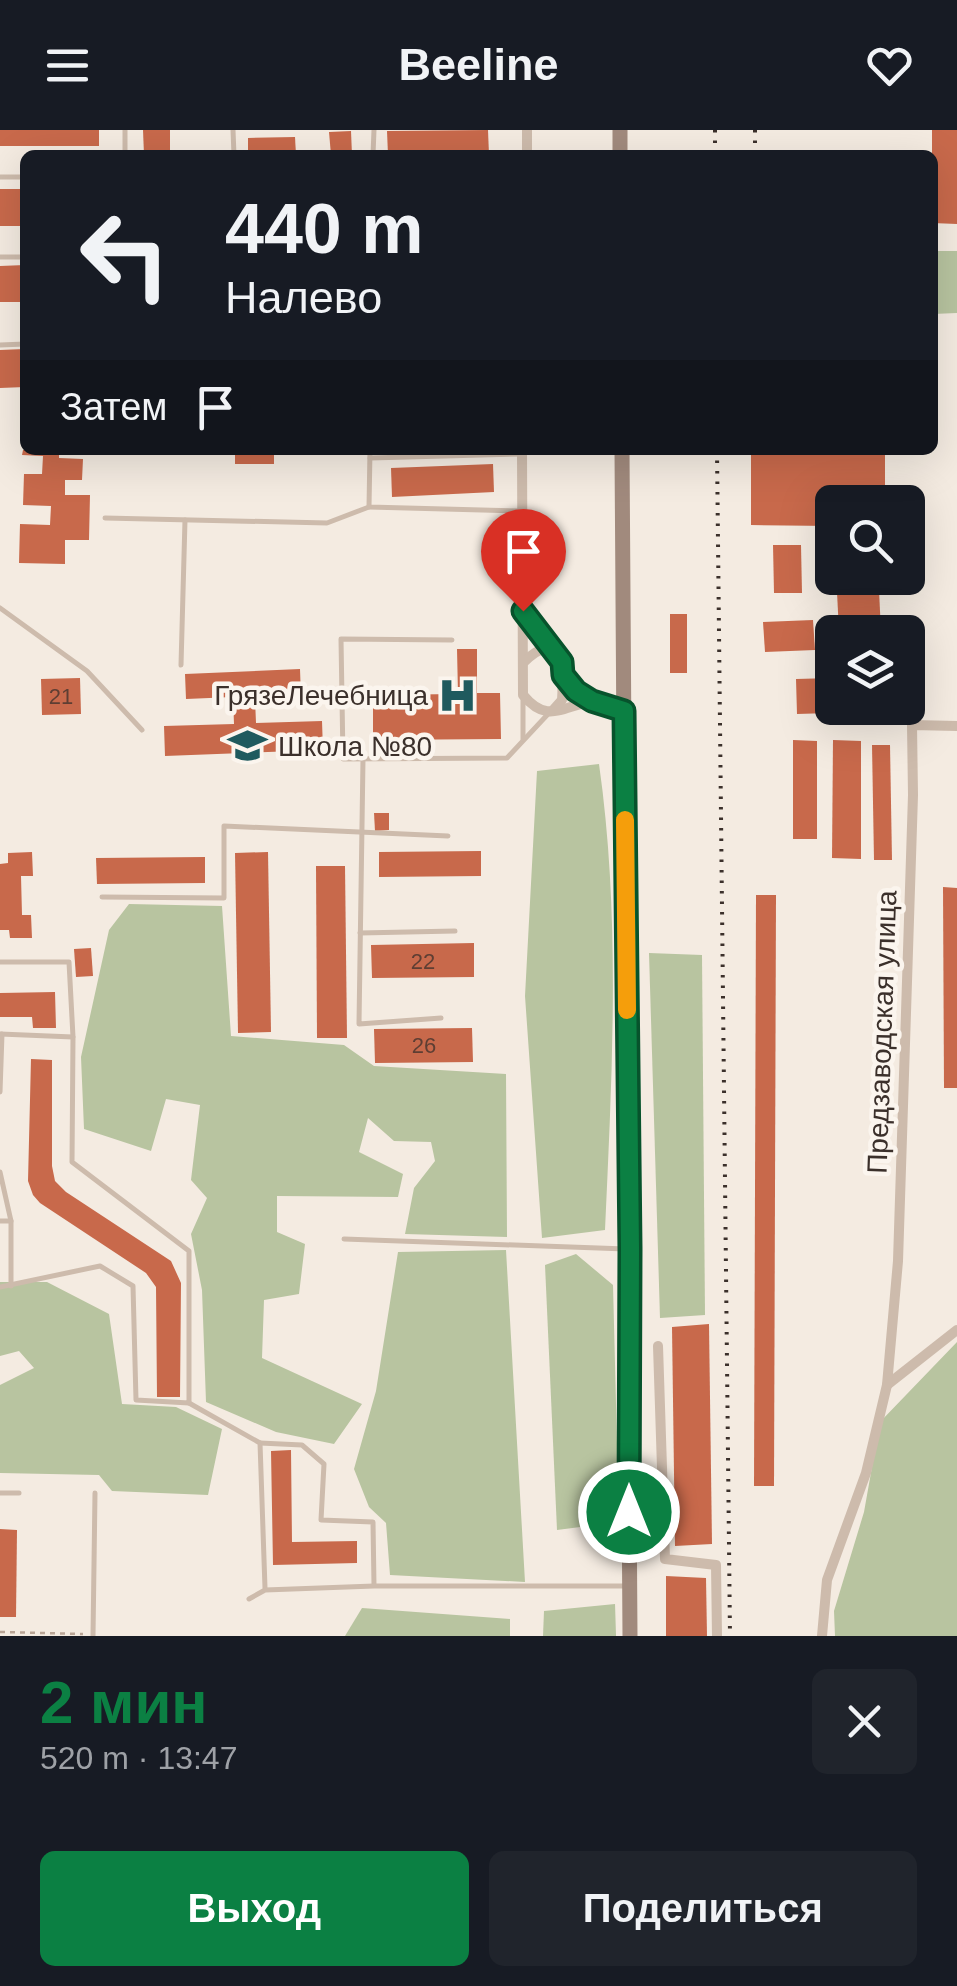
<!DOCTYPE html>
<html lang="ru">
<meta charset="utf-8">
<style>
body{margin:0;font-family:Helvetica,sans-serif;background:#20242c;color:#f1f3f6;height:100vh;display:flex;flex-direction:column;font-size:38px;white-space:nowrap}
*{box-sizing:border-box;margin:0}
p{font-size:32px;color:#9ea1a6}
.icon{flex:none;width:55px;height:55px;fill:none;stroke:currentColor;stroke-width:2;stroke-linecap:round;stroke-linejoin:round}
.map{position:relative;height:1506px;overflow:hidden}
.side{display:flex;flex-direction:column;background:#171b24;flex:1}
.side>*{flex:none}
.hud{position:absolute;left:20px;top:20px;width:918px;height:305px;border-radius:15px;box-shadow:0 10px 40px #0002;background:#171b24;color:#f1f3f6;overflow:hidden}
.fabs{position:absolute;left:815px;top:355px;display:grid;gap:20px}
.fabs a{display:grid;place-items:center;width:110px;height:110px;border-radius:15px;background:#171b24;box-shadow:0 10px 40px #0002;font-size:50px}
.pin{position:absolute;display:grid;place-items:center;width:85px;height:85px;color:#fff;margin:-102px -42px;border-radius:50% 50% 50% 0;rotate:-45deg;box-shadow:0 0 10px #0007}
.pin .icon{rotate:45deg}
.me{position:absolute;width:110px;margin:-55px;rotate:0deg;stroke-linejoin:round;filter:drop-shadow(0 0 8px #0008)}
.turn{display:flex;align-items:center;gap:35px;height:210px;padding:0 40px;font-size:45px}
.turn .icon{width:130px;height:130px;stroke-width:2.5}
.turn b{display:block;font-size:70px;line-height:85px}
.then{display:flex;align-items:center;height:95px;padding:0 40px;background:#0003;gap:20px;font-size:38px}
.round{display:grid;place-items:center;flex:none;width:105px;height:105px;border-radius:15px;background:#20242c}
.head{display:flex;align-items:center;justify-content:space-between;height:170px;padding:0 40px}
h1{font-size:60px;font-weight:800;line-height:75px;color:#0b8043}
.primary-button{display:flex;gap:20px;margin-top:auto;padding:20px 40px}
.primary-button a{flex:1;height:115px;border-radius:15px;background:#0b8043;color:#fff;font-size:40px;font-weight:800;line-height:115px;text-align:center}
.primary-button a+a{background:#20242c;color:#f1f3f6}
header{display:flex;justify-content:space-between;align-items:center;height:130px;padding:0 40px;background:#171b24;font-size:45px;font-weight:800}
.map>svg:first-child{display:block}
.green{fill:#b8c4a0}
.building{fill:#c8694b}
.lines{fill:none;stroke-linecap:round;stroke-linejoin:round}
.path{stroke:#b9a596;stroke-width:2.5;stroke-dasharray:5 5;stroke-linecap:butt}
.service{stroke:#cdbbac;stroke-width:5}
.minor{stroke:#cdbbac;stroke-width:10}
.secondary{stroke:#a18a7d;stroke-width:15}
.rail{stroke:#3b302b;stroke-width:4;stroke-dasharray:2.5 8;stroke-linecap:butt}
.route-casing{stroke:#07532c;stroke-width:25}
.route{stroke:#0b8043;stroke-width:18}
.slow{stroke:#f59e0b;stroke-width:18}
.labels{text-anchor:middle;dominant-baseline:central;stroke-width:9;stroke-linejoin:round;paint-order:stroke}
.number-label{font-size:22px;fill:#5e3e33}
.poi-label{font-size:28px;fill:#3b302b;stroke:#fbf5ee;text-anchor:end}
.street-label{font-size:28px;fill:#3b302b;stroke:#fbf5ee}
</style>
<header><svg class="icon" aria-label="menu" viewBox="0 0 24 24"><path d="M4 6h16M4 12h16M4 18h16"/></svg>Beeline<svg class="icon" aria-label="heart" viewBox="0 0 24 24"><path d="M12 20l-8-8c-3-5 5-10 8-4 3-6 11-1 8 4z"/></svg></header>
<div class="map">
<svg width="957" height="1506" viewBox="0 0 957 1506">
<rect width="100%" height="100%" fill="#f4ebe1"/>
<g class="green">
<polygon points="936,121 957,121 957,183 933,184"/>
<path d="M 599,634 C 621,789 612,944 605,1100 L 542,1108 L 525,866 L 537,641 Z"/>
<polygon points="129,774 222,776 231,906 344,915 374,936 506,944 507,1107 405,1104 414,1058 435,1031 431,1012 394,1011 368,988 359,1022 403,1044 398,1067 277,1066 277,1102 305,1114 299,1164 264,1170 262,1228 362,1274 334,1314 276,1302 206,1272 202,1160 191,1104 207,1068 191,1050 200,975 166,969 151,1021 84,999 81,927 109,800"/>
<polygon points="649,823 702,825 705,1185 660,1188"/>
<polygon points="506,1120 525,1452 390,1445 386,1393 369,1377 354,1339 376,1261 398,1122"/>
<polygon points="576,1124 613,1155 619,1392 557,1400 545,1135"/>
<polygon points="0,1152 47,1152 109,1184 122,1274 176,1277 222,1299 208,1365 112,1361 99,1345 0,1343 0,1255 34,1238 19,1221 0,1226"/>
<polygon points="957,1212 957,1506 835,1506 834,1481 864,1382 880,1292"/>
<polygon points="615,1474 616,1506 543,1506 544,1481"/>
<polygon points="362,1478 510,1489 510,1506 345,1506"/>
</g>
<g class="building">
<rect x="0" y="0" width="99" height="16"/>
<polygon points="143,0 170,0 170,25 144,25"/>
<polygon points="488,0 489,25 388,25 387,1"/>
<polygon points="932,0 957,0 957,94 932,93"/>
<polygon points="351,1 352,25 331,25 329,2"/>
<polygon points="295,7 296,25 248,25 248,8"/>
<rect x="0" y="59" width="25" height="37"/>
<polygon points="25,135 25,172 0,172 0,136"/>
<polygon points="25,219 25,257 0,258 0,220"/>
<polygon points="23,320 59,320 59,328 83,329 82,350 65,350 65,365 90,365 89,410 65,410 65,434 19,433 20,394 50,395 51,376 23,375 24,344 42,344 43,326 22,325"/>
<rect x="235" y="320" width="39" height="14"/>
<polygon points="751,320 885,320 885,372 832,372 832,396 751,395"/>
<polygon points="493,334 494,362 392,367 391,338"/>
<polygon points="773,415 801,415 802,463 774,463"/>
<polygon points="879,460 881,502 839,502 837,462"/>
<rect x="670" y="484" width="17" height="59"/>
<polygon points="813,490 815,520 765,522 763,492"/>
<polygon points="457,519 477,519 477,563 500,563 501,609 373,610 373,565 458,564"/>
<polygon points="300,539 301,567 255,569 256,593 322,591 323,620 165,626 164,596 234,594 233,567 186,569 185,544"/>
<polygon points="80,548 81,584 42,585 41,549"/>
<polygon points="832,548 832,578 896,578 896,581 797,584 796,549"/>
<polygon points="793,610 817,611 817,709 793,709"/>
<polygon points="833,610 861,611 861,729 832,728"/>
<polygon points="872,615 890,615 892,730 874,730"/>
<polygon points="374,683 389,683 389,700 375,701"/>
<polygon points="481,721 481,746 379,747 379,722"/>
<polygon points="32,722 33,746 21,746 22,785 31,785 32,808 10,808 9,800 0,800 0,734 8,733 8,723"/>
<polygon points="268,722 271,902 238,903 235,723"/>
<polygon points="205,727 205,753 97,754 96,728"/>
<polygon points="316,736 345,736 347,908 317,908"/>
<polygon points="943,757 957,758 957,958 944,958"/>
<polygon points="756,765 776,765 774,1356 754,1356"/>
<polygon points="474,813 474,847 372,848 371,815"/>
<polygon points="91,818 93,846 76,847 74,819"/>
<polygon points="55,862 56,898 33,898 32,887 0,887 0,863"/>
<polygon points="472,898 473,932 375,933 374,899"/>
<polygon points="31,929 52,930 52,1036 55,1051 66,1062 171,1131 181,1153 180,1267 157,1267 156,1157 146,1143 40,1073 33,1065 28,1051"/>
<polygon points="709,1194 712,1414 675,1416 672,1197"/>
<polygon points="291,1320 292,1412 357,1411 357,1433 273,1435 271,1321"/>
<polygon points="0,1399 17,1400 16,1487 0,1487"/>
<polygon points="666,1446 706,1448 707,1506 666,1506"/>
</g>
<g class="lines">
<polyline class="path" points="0,1502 83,1504"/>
<g class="service">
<polyline points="125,0 125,25"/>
<polyline points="233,0 234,25"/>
<polyline points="373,25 374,0"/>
<polyline points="0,47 25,47"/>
<polyline points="0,127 25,127"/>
<polyline points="0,215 25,214"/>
<polyline points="370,320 369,377 521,381"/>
<polyline points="370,328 522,324"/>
<polyline points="105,388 327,393 369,377"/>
<polyline points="0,478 87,541 142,600"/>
<polyline points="452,510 341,509 343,629 507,628 549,583"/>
<polyline points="181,535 185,390"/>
<polyline points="523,567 523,609"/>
<polyline points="363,629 359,894 441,888"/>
<polyline points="102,767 224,768 224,696 448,706"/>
<polyline points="360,803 455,801"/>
<polyline points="0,832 69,832 73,907 72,1032 189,1121 189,1273 136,1270 133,1156 100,1136 0,1157"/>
<polyline points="0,904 73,907"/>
<polyline points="0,962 2,904"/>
<polyline points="0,1042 11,1091"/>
<polyline points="0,1091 11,1091 11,1156"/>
<polyline points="344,1109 626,1119"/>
<polyline points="189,1273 260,1313 265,1458"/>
<polyline points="260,1313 302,1315 324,1334 321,1390 373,1392 374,1455"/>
<polyline points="0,1363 19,1363"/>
<polyline points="249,1469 265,1460 374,1456 628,1456"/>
<polyline points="93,1506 95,1363"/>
</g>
<g class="minor">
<polyline points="527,25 527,0"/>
<path d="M 522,320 L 523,565 C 547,594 561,577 592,571"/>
<polyline points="523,482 552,520"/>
<path d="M 524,532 C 560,496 564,543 562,570 L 554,579"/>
<path d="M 563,545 C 580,566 598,573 624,581"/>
<polyline points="658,1216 665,1429 716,1435 717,1506"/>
<polyline points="887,1255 957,1200"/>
<polyline points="822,1506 827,1450 866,1343 887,1255 898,1131 913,665 912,595 957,596"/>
</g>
<g class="secondary">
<polyline points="620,0 620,25"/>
<polyline points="622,320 630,1506"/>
</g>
<g class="rail">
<polyline points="715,0 715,25"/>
<polyline points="755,0 755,25"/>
<polyline points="717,320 730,1506"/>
</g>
</g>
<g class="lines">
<defs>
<polyline id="route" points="523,481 562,532 563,545 576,561 592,571 624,581 630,1119 629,1382"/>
</defs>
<use href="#route" class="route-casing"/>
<use href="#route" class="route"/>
<polyline class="slow" points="625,690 627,880"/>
</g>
<defs>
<symbol id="hospital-bare" viewBox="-9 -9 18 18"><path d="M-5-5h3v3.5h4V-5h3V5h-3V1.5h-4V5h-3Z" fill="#1f5a5e" stroke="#fbf5ee" stroke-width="2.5" paint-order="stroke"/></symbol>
<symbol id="school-bare" viewBox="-9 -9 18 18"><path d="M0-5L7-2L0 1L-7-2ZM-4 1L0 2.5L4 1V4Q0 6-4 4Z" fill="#1f5a5e" stroke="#fbf5ee" stroke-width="2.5" paint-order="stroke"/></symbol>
</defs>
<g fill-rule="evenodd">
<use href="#hospital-bare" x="430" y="538" width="55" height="55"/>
<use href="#school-bare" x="220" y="588" width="55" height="55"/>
</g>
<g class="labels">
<g class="number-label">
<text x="61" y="566">21</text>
<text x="423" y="831">22</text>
<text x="424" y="915">26</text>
</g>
<g class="poi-label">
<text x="428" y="565">ГрязеЛечебница</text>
<text x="278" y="616" text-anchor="start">Школа №80</text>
</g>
<g class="street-label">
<text transform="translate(882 902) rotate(-88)">Предзаводская улица</text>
</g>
</g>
</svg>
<div class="fabs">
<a><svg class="icon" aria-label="search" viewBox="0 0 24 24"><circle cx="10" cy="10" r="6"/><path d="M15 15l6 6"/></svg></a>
<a><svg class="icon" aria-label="layers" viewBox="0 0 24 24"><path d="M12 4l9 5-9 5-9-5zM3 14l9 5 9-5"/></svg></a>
</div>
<div class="pin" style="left:523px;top:481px;background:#d93025"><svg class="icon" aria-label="arrive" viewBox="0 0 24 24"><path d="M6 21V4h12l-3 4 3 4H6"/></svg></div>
<svg class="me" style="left:629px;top:1382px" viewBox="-20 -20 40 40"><circle r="17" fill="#0b8043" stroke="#fff" stroke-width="3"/><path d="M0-11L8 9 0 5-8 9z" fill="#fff"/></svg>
<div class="hud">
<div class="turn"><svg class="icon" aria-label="left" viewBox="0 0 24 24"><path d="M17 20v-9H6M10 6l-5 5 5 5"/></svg><div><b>440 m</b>Налево</div></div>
<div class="then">Затем<svg class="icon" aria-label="arrive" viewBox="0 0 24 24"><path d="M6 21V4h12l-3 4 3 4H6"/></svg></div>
</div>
</div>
<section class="side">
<div class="head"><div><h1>2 мин</h1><p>520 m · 13:47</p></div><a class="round"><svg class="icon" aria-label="close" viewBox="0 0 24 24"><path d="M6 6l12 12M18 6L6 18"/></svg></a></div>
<div class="primary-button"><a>Выход</a><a>Поделиться</a></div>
</section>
